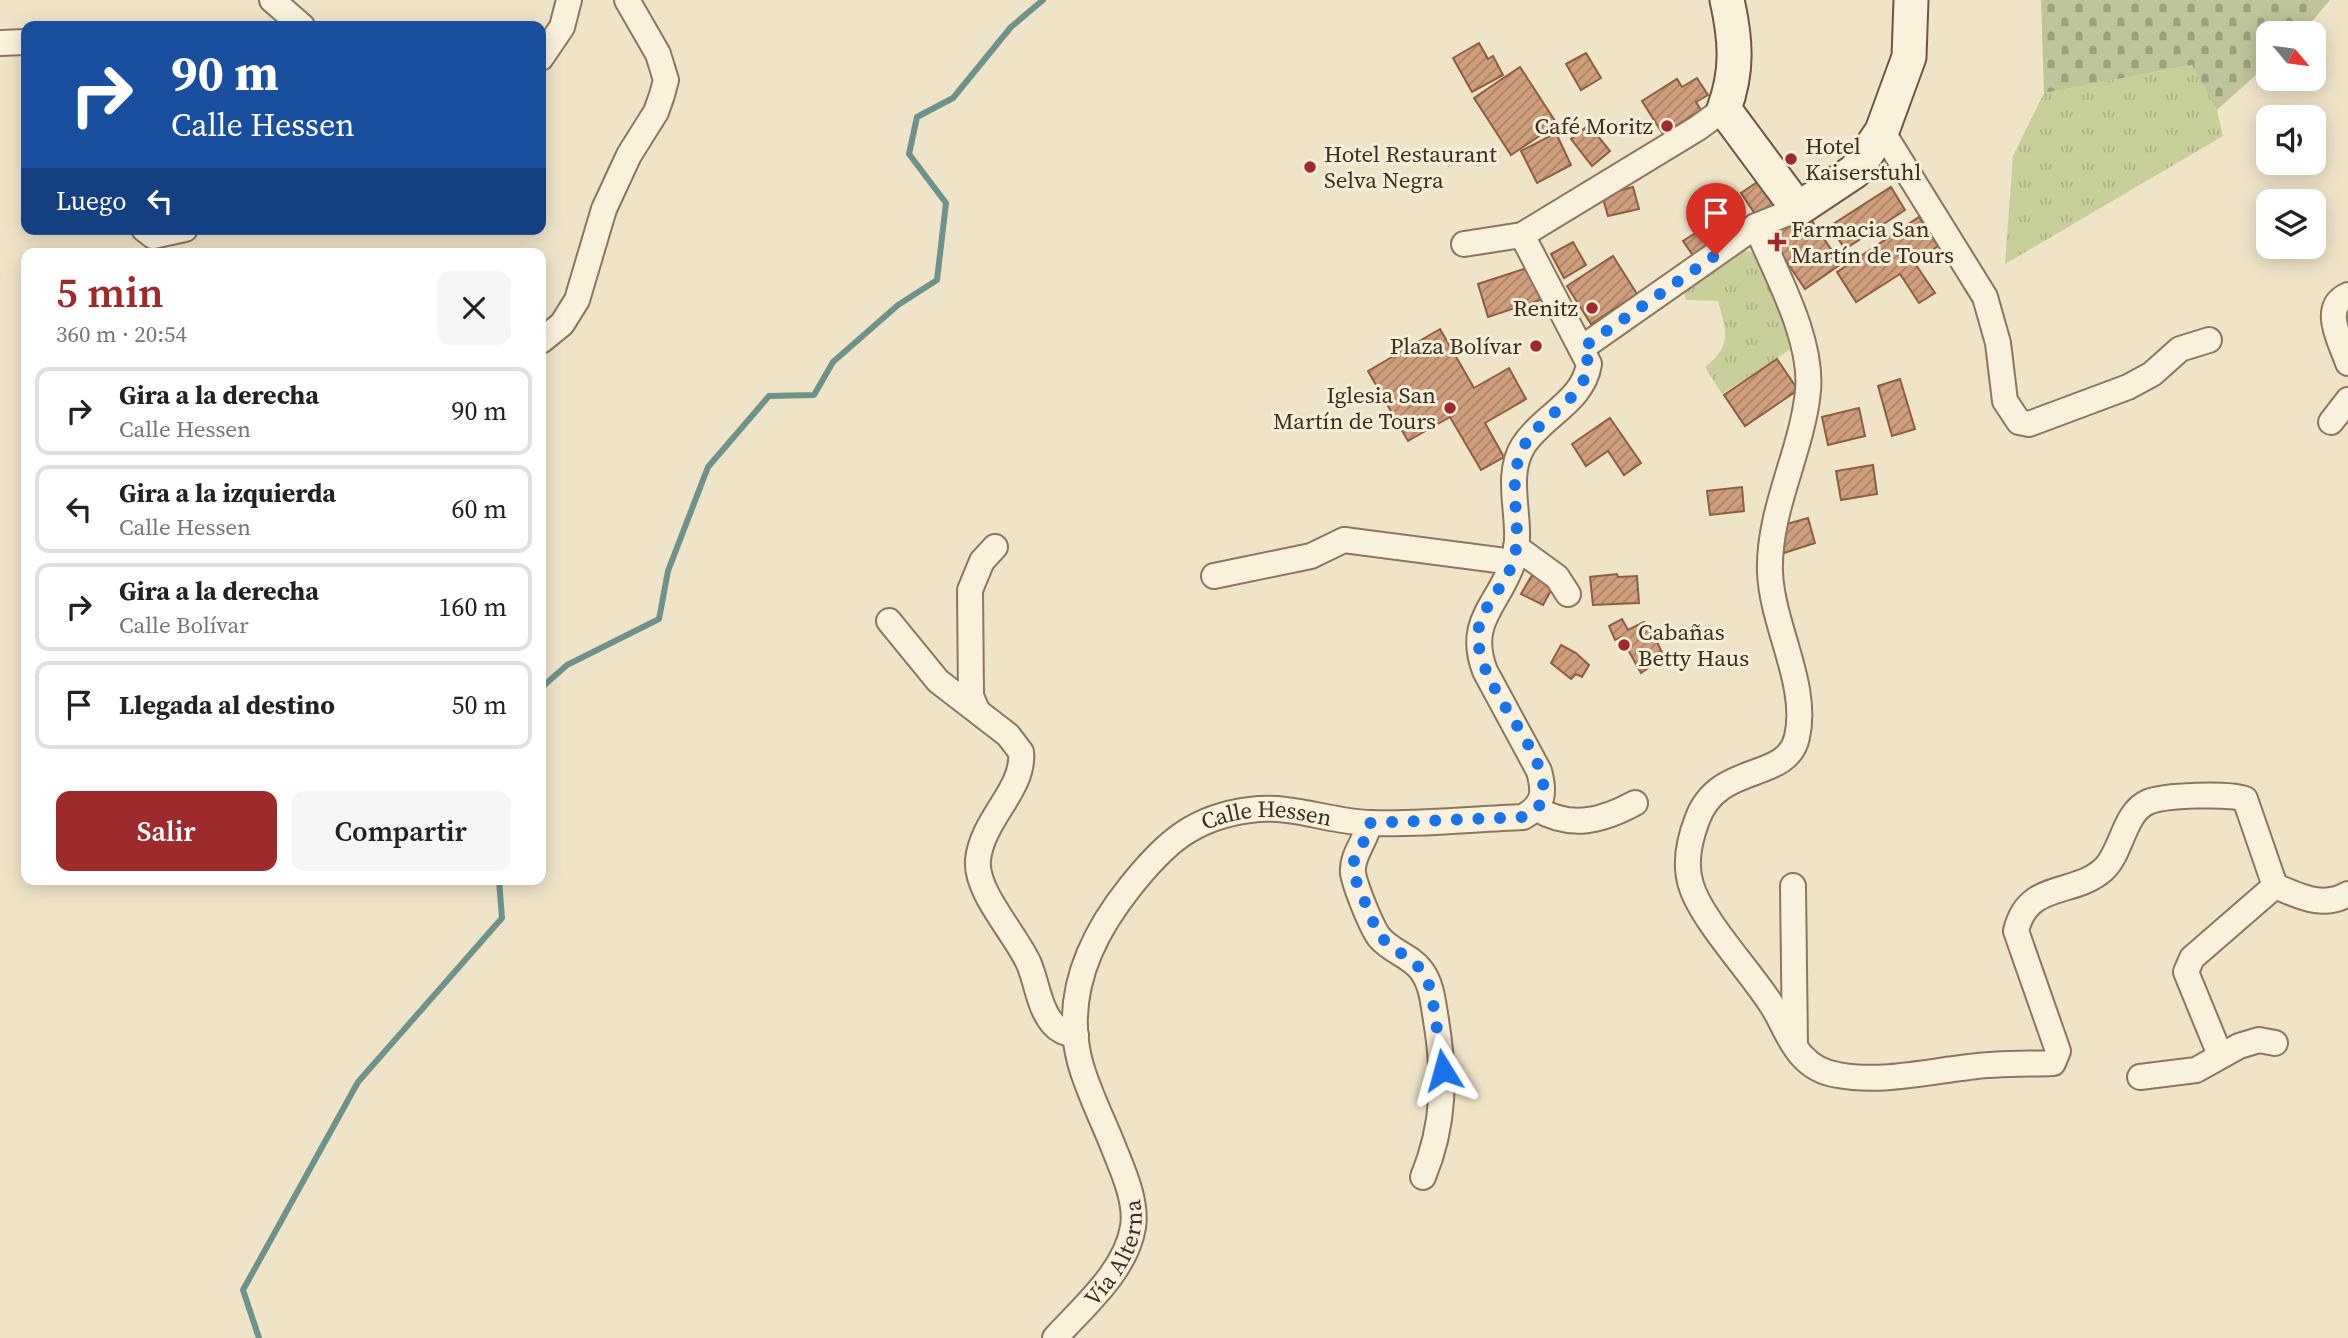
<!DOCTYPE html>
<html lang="es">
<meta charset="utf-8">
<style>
body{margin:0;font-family:"Source Serif 4",serif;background:#f6f6f6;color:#222;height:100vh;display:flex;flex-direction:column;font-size:26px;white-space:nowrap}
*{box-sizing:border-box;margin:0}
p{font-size:23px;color:#767676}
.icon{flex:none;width:38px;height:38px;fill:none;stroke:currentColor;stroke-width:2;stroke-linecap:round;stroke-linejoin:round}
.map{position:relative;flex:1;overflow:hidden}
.details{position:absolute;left:21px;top:248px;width:525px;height:637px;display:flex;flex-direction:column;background:#fff;border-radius:14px;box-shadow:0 4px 18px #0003}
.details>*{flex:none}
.hud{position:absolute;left:21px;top:21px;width:525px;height:214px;border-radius:14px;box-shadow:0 4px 18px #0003;background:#1a4fa0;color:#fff;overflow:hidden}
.needle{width:46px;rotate:119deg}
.controls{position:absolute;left:2256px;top:21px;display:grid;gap:14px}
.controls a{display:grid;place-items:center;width:70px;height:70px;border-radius:14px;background:#fff;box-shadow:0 4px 18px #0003;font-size:35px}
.pin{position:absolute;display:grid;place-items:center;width:60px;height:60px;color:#fff;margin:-72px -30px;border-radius:50% 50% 50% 0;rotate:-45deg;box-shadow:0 0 7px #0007}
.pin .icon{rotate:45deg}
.me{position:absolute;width:77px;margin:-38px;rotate:352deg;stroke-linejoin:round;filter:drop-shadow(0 0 5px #0008)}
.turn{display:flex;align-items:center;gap:24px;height:147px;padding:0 35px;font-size:32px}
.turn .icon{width:91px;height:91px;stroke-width:2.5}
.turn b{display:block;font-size:49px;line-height:60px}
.then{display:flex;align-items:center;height:66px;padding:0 35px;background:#0003;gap:14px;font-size:26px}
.round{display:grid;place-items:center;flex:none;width:74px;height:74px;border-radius:14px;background:#f6f6f6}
.summary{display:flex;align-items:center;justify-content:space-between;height:119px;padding:0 35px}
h1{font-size:42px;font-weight:600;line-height:52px;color:#9e2a2b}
.cta{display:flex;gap:14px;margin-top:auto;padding:14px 35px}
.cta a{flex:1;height:80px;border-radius:14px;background:#9e2a2b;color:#fff;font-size:28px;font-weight:600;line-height:80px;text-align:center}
.cta a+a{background:#f6f6f6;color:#222}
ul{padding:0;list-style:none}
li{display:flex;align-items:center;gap:21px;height:88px;margin:0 14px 10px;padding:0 21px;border:4px solid #e0e0e0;border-radius:14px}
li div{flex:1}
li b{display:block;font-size:26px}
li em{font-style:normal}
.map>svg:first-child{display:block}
.grass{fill:url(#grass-tufts)}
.cemetery{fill:url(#cemetery-stones)}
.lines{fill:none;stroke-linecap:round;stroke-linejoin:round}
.stream{stroke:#6f938a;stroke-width:6}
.building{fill:url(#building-hatch);stroke:#8d5f41;stroke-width:2}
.street-casing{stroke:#8d765c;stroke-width:28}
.secondary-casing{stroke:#6f573f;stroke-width:37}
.street{stroke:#faf1dc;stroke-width:24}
.secondary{stroke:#faf1dc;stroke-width:33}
.route{stroke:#1a73e8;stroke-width:12;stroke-dasharray:0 21.6}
.poi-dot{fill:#9e2a2b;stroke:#f7eed8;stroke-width:2.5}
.labels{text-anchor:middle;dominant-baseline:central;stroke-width:6;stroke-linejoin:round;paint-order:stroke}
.poi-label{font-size:23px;fill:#3d2e20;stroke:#f7eed8;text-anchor:end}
.street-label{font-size:23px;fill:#3d2e20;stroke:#f7eed8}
</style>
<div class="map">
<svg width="2348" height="1338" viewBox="0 0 2348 1338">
<defs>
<pattern id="grass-tufts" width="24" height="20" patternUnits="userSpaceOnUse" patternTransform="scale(1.75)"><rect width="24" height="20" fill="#c9cf9b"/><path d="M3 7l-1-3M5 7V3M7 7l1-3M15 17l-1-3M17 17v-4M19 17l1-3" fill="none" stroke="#aeb285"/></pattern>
<pattern id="cemetery-stones" width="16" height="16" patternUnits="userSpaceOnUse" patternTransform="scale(1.75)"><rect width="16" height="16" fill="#bfc49a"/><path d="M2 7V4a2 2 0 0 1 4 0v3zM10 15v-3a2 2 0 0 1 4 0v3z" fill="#9ca07d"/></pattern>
<pattern id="building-hatch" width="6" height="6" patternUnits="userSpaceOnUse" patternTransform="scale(1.75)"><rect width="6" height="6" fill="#cf9f7d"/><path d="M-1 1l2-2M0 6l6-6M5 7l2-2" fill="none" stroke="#a98266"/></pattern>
</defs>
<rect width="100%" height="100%" fill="#f0e4c8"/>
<g class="grass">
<polygon points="2193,65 2217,110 2223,136 2005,264 2013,156 2044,93"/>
<path d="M 1740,250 L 1759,253 L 1792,348 L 1722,394 L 1705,367 C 1733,345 1726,332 1718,301 L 1686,300 L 1684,292 Z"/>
</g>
<polygon class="cemetery" points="2041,0 2330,0 2302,33 2268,33 2268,64 2217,110 2192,65 2044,93"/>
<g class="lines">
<g class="stream">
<polyline points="541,688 567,665 659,619 668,571 708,467 769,396 814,395 833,362 898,305 937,280 946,203 909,154 917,117 953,98 1011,27 1043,0"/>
<polyline points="259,1338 243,1290 358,1082 502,918 499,880"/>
</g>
</g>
<g class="building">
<polygon points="1479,43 1488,59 1493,56 1503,75 1472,92 1453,58"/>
<polygon points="1586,53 1601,78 1581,90 1566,64"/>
<polygon points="1520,67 1557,124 1511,155 1474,98"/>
<polygon points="1697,78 1708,95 1696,102 1701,110 1663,134 1642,101 1677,79 1682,87"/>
<polygon points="1589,125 1610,151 1592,166 1571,139"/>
<polygon points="1556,133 1571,165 1537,183 1521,151"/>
<polygon points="1762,179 1778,203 1757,217 1741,193"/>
<polygon points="1633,187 1639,209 1608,216 1602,195"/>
<polygon points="1891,187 1905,210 1845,249 1830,226"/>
<polygon points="1806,212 1841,264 1805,289 1770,237"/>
<polygon points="1919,217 1938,246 1914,262 1935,293 1919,303 1900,274 1856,302 1837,272"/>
<polygon points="1703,228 1714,244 1694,257 1683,241"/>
<polygon points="1573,242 1586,265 1564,278 1551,254"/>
<polygon points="1613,256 1637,294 1591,324 1567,286"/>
<polygon points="1533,266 1543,299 1488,317 1478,284"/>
<polygon points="1440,329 1474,388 1509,368 1526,399 1485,423 1504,457 1481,470 1450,417 1408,441 1368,371"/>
<polygon points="1777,359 1798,390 1745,426 1724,395"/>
<polygon points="1900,379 1915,429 1892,436 1878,386"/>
<polygon points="1859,408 1865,436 1828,445 1822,417"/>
<polygon points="1610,418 1641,463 1624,475 1608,451 1586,466 1572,444"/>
<polygon points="1873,465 1877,494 1841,500 1836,471"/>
<polygon points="1742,487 1744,511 1710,515 1707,491"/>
<polygon points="1808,518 1815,543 1784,553 1776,527"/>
<polygon points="1617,574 1618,577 1637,576 1639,603 1593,605 1590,577"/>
<polygon points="1532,575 1553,587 1543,605 1521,594"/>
<polygon points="1622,619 1628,630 1644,622 1652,631 1664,657 1641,673 1621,637 1615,640 1609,626"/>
<polygon points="1561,645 1576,653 1589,665 1582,677 1576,674 1571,679 1551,663"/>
</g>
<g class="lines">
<defs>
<g id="street">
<polyline points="272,0 302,26"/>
<polyline points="0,43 26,42"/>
<polyline points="541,58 562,27 569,0"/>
<polyline points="1882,131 1985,297 1998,343 2005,401 2019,422 2029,424 2128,387 2152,374 2180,349 2209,340"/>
<path d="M 1756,226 C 1776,274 1813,339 1808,391 C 1802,452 1768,510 1770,572 C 1772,626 1809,685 1797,737 C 1787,783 1718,761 1697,820 C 1689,841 1684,863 1691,885 C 1701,919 1750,971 1771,1004 C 1782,1020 1788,1041 1802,1056 C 1811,1066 1824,1073 1838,1075 C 1881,1083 1926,1072 1969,1067 C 1997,1063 2025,1064 2053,1063 L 2058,1051 L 2016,931 C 2028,880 2074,897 2104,869 C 2122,852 2124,812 2148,802 C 2164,795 2229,793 2245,799 L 2275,886"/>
<polyline points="144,229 153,236 185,229"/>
<polyline points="1464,244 1522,235 1698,128 1724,109"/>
<path d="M 2348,295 C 2320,307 2341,342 2348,363"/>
<polyline points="541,341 562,324 577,300 604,209 629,155 656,112 662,95 666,80 658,54 627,0"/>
<polyline points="1582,348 1756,226 1798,209"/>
<polyline points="2331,422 2348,400"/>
<polyline points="1516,547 1557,577 1568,594"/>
<polyline points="1214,576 1311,556 1344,540 1513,562"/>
<path d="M 889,621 L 938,681 L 1008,735 L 1021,752 C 1025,789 982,819 978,860 C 975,892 1016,934 1029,964 C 1037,983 1039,1008 1053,1024 C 1059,1031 1067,1034 1076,1035"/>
<polyline points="977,710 971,696 970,590 982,561 995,547"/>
<path d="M 1537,809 C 1571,829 1602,821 1635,803"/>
<path d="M 1369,823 C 1367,840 1351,855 1353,873 C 1355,886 1371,926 1379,937 C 1390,951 1411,956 1421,970 C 1432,984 1433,1003 1436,1020 C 1445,1075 1445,1124 1423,1177"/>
<polyline points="1793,886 1795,1046"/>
<path d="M 2220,1055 L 2186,972 L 2192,958 L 2275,886 C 2300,896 2322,909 2348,894"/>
<polyline points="2140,1077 2196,1070 2239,1046 2259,1040 2275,1043"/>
<path id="s1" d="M 1055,1338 C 1083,1307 1126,1271 1133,1227 C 1137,1203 1124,1173 1115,1151 C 1104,1122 1088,1092 1080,1062 C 1063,997 1090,937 1130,887 C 1164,844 1193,817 1250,810 C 1292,804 1329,822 1370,823 C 1421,825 1473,819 1523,817 C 1544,805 1545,793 1539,771 L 1485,671 C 1466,621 1498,606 1513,562 C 1526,525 1502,481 1523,446 C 1543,415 1583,402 1589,364 L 1522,235"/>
</g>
<path id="secondary" d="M 1727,0 C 1736,40 1738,71 1724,109 L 1798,209 L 1855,171 L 1882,131 L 1909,57 L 1911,0"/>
</defs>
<use href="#street" class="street-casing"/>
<use href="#secondary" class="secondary-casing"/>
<use href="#street" class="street"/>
<use href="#secondary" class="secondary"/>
</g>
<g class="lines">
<path class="route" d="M 1443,1070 L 1431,989 L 1420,968 L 1379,936 L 1354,876 L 1354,858 L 1367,836 L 1369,823 L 1523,817 C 1531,813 1539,809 1542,800 C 1555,755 1477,691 1478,635 C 1478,609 1507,585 1514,559 C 1523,523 1506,484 1522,450 C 1538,415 1582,404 1589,364 L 1582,348 L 1716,255"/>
</g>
<g class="poi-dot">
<circle cx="1667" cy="126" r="7"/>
<circle cx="1791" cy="159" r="7"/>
<circle cx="1310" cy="167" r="7"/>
<path d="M1773.5 231.5h7v7h7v7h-7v7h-7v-7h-7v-7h7z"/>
<circle cx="1592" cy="308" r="7"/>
<circle cx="1536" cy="346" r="7"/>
<circle cx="1450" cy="408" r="7"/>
<circle cx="1624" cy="645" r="7"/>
</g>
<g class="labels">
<g class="poi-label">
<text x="1653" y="126">Café Moritz</text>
<text x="1805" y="146" text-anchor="start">Hotel<tspan x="1805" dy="26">Kaiserstuhl</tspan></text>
<text x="1324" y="154" text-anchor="start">Hotel Restaurant<tspan x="1324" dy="26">Selva Negra</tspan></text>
<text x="1791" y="229" text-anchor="start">Farmacia San<tspan x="1791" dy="26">Martín de Tours</tspan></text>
<text x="1578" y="308">Renitz</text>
<text x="1522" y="346">Plaza Bolívar</text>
<text x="1436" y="395">Iglesia San<tspan x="1436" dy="26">Martín de Tours</tspan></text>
<text x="1638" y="632" text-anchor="start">Cabañas<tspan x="1638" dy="26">Betty Haus</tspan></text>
</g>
<g class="street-label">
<text stroke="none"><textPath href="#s1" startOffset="665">Calle Hessen</textPath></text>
<text stroke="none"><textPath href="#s1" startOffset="107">Vía Alterna</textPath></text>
</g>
</g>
</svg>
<div class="controls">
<a><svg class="needle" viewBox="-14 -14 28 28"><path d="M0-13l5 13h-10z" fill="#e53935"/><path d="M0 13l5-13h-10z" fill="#767676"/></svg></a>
<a><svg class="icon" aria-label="sound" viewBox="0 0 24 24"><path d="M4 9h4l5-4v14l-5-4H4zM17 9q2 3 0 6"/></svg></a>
<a><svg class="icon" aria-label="layers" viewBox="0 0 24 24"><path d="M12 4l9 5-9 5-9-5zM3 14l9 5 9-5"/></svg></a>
</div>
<div class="pin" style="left:1716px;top:255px;background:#d93025"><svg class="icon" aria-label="arrive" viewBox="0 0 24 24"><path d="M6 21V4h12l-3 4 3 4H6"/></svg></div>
<svg class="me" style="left:1443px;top:1070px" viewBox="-20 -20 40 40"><path d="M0-17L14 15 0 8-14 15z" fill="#1a73e8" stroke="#fff" stroke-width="4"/></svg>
<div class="hud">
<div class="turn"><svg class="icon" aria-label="right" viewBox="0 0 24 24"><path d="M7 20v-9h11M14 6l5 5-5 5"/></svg><div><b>90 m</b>Calle Hessen</div></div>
<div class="then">Luego<svg class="icon" aria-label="left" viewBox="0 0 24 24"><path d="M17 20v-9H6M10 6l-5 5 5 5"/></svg></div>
</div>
<section class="details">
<div class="summary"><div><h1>5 min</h1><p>360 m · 20:54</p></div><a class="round"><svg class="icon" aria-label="close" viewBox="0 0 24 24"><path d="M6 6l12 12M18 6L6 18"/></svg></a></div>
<ul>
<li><svg class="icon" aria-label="right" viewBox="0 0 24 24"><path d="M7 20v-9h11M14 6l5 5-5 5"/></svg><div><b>Gira a la derecha</b><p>Calle Hessen</p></div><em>90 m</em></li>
<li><svg class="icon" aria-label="left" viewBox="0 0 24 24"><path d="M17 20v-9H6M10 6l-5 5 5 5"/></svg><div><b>Gira a la izquierda</b><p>Calle Hessen</p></div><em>60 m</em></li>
<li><svg class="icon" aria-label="right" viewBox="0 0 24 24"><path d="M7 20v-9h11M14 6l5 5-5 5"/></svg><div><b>Gira a la derecha</b><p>Calle Bolívar</p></div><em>160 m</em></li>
<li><svg class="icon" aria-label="arrive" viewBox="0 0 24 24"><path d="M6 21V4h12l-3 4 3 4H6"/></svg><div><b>Llegada al destino</b></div><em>50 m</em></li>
</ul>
<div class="cta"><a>Salir</a><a>Compartir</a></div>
</section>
</div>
